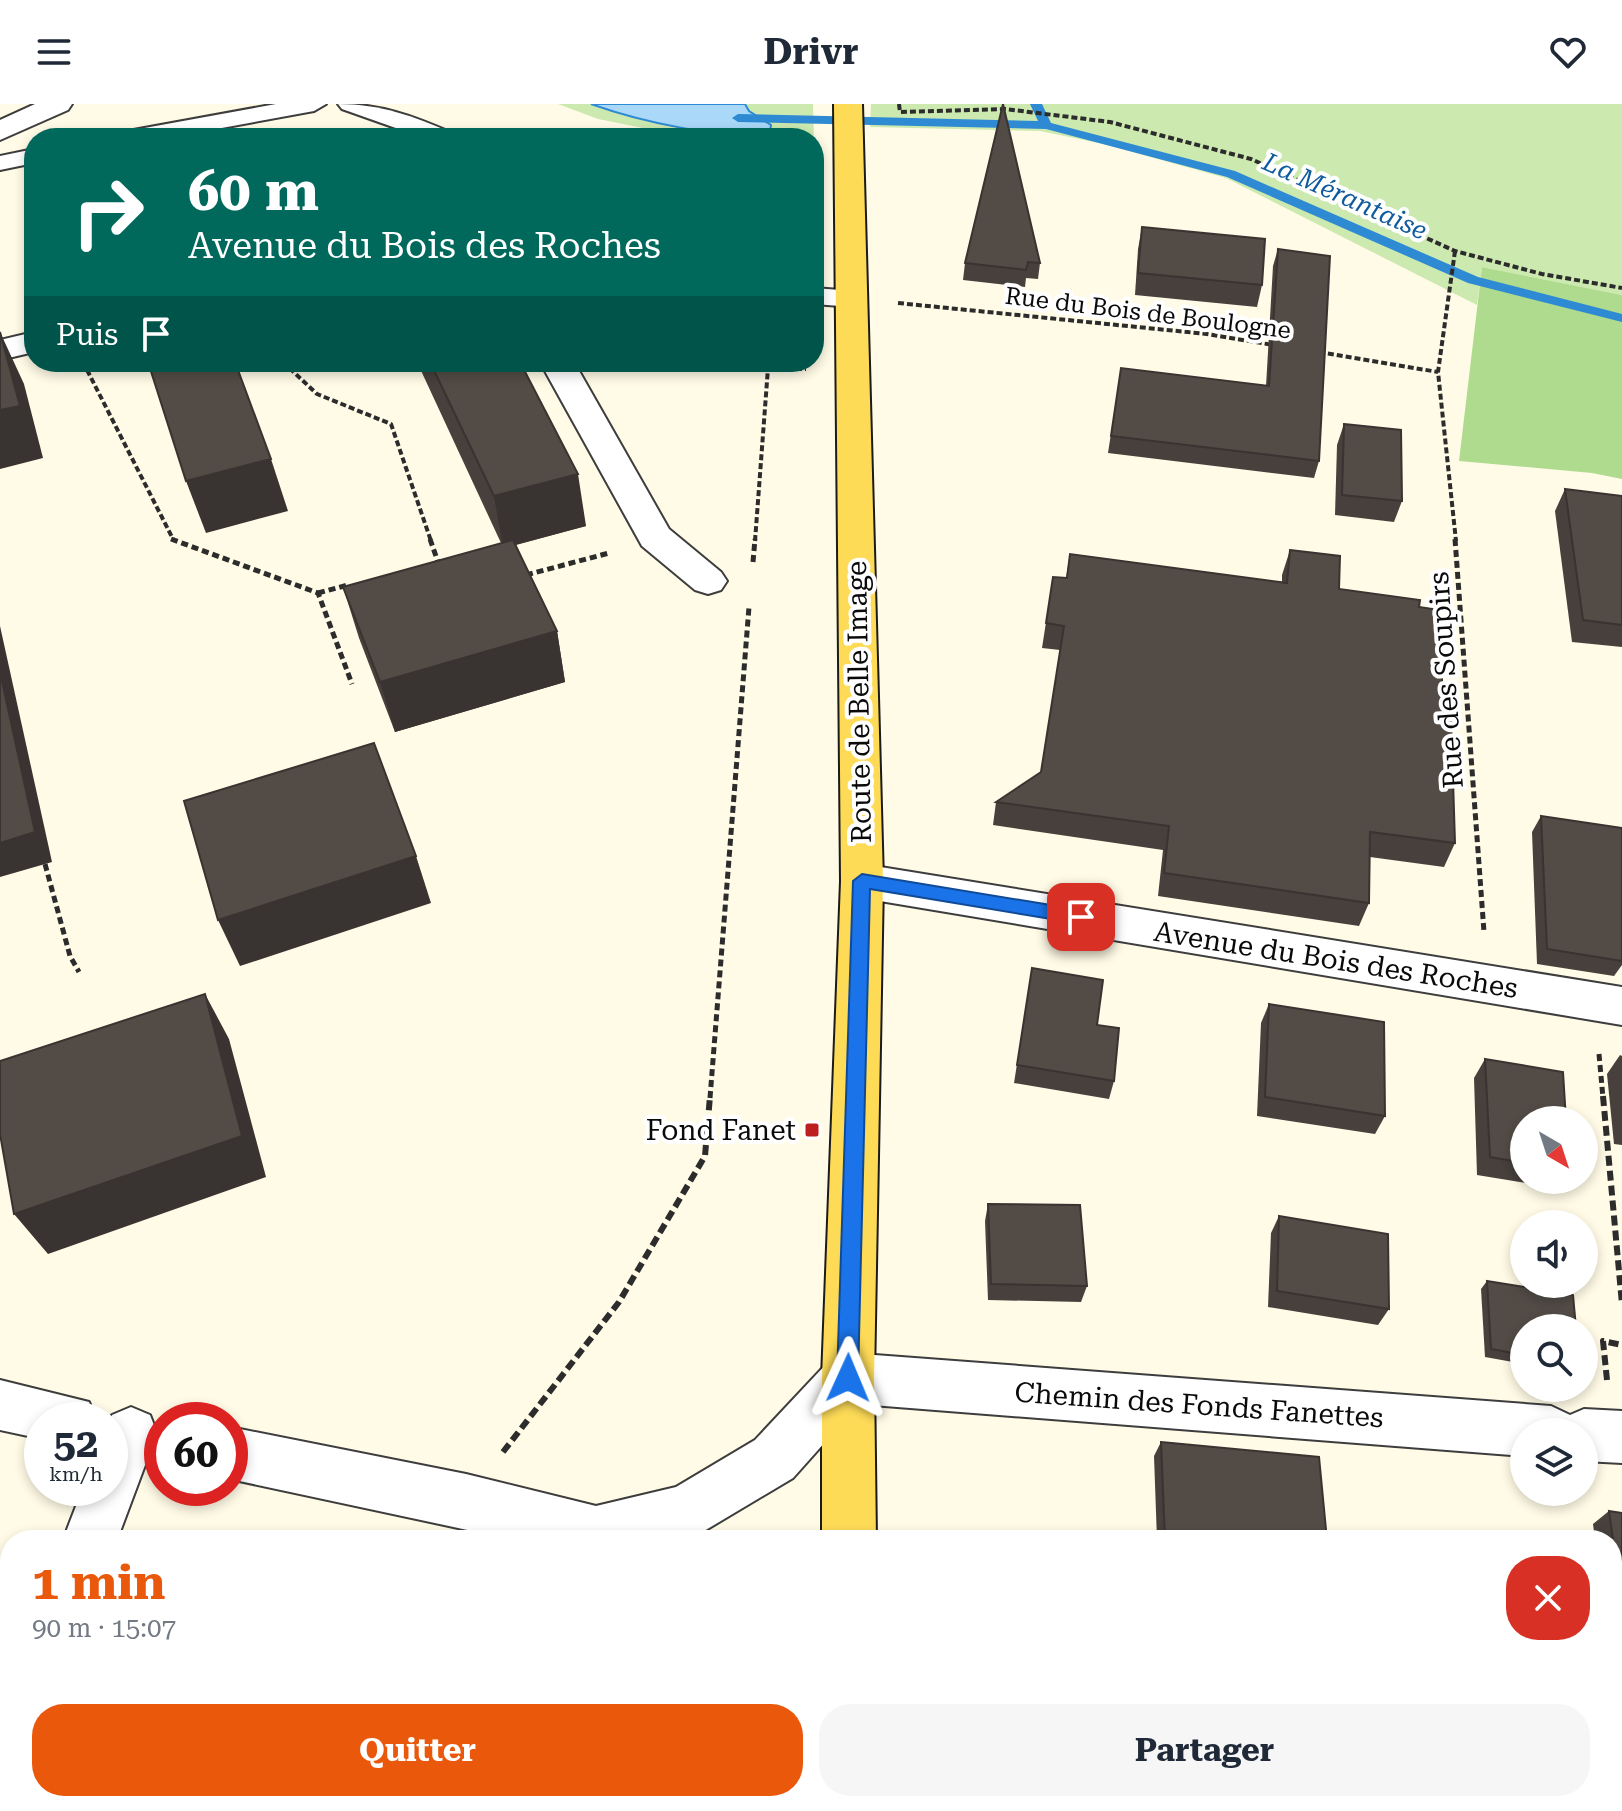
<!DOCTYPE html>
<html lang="fr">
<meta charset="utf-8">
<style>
body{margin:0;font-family:"Roboto Serif",serif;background:#f6f6f7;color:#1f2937;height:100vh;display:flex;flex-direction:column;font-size:30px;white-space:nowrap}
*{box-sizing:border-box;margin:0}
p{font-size:26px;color:#747a83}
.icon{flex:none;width:44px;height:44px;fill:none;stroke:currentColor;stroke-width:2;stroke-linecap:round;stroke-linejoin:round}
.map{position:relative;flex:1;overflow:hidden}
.panel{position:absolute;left:0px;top:1426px;width:1622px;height:282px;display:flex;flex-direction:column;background:#fff;border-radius:32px 32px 0 0;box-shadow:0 4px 12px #0003}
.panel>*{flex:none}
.hud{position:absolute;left:24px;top:24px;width:800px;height:244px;border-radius:32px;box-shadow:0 4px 12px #0003;background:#00695c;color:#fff;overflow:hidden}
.needle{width:52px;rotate:141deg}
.controls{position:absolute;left:1510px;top:1002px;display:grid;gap:16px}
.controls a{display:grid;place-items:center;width:88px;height:88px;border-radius:50%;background:#fff;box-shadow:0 4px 12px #0003;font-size:40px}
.speed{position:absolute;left:24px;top:1298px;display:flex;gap:16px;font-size:40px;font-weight:700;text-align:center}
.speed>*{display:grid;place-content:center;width:104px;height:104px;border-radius:50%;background:#fff;box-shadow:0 4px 12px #0003;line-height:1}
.speed small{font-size:20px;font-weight:400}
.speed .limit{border:12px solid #d22;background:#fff;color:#111}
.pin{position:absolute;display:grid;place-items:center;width:68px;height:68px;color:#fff;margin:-34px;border-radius:16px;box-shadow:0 4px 12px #0006}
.me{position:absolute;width:88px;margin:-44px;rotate:1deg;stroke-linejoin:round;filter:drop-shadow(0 0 6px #0008)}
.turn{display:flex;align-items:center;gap:28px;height:168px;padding:0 32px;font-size:36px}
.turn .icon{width:104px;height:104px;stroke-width:2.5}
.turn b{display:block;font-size:56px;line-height:68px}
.then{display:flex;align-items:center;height:76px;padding:0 32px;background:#0003;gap:16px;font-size:30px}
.round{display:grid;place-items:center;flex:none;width:84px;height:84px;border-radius:32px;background:#f6f6f7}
.headline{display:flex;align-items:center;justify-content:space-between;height:136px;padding:0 32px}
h1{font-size:48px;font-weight:700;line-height:60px;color:#ea580c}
.button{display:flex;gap:16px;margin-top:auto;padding:16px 32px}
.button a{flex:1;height:92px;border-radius:32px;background:#ea580c;color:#fff;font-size:32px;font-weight:700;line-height:92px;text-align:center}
.button a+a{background:#f6f6f7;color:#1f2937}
header{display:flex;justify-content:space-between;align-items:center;height:104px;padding:0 32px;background:#fff;font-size:36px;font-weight:700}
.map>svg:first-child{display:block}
.green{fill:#cce9b0}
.forest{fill:#aedb8e}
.water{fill:#a9d8f8;stroke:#2e8ad2;stroke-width:2}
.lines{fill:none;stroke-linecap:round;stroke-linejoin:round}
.stream{fill:#2e8ad2;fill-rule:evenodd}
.lane-casing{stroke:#3d3d3d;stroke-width:4}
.street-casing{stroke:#3d3d3d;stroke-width:4}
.primary-casing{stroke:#1b1b1b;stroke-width:4}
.path-far2{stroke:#2c2c2c;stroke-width:4;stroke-dasharray:6 3;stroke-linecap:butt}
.path-far1{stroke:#2c2c2c;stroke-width:5;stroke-dasharray:7 4;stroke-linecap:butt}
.path{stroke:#2c2c2c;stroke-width:6;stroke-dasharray:10 5;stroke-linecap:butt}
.lane{fill:#fff;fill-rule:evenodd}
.street{fill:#fff;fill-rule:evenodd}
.primary{fill:#fedb57;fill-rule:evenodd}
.wall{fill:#47403c}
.shaded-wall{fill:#393431}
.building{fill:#524b46;stroke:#393431;stroke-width:2}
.route{fill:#1a73e8;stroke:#114b97;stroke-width:2}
.poi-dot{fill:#bd1e20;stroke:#fff;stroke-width:3}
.labels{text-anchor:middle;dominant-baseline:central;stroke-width:8;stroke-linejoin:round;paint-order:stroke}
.far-street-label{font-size:24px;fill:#0a0a0a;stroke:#fff}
.far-water-label{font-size:26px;font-style:italic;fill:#105b9e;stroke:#fff}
.street-label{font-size:28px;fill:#0a0a0a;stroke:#fff}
.poi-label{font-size:28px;fill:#0a0a0a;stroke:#fff;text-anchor:end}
</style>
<header><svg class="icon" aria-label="menu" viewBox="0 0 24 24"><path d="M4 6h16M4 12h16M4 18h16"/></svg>Drivr<svg class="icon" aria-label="heart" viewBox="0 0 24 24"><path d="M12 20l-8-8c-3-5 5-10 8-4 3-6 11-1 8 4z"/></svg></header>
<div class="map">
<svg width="1622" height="1707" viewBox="0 0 1622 1707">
<rect width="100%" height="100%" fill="#fffbe6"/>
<g class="green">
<polygon points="558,0 813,0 814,40 814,34 693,34 598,15"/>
<polygon points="871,0 1622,0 1622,191 1482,163 1477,201 1226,74 1104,40 1040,27 870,23"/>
</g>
<polygon class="forest" points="1482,163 1622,191 1622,375 1592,369 1459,357"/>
<path class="water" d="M 591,0 L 745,0 L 749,7 L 771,21 L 770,27 C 728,39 633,15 591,0 Z"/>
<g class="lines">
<polygon class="stream" points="1030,0 1042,0 1051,19 1235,67 1478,173 1622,210 1622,218 1468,179 1227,73 1046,25 738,18 732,14 738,10 1038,17"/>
<defs>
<g id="lane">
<polygon points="276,0 326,0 314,7 167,34 116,34 128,27"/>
<path d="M 338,0 C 381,0 413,12 452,29 L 456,34 L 424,34 L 342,5 Z"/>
<polygon points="34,45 34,59 0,66 0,52"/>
<polygon points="814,184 853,187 866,195 853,203 814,200"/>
</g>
<g id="street">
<polygon points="35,0 72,0 68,6 0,36 0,16"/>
<polygon points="34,228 34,248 0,256 0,236"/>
<polygon points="540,258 574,258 669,425 721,468 727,477 721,486 708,490 695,486 642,442"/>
<polygon points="862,760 1622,883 1622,921 862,794 847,789 841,777 847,765"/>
<polygon points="848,1249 1551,1302 1570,1311 1584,1305 1622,1307 1622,1359 1584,1357 1584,1328 1524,1328 1524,1352 859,1300 793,1374 704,1427 681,1436 514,1436 230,1375 230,1323 466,1370 596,1402 676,1383 755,1336 830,1256"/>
<polygon points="0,1276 89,1298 96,1316 42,1316 42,1335 0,1326"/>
<polygon points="131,1303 150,1311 157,1329 117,1436 63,1436 83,1384 110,1384 110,1316 112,1311"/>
<polygon points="10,1611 10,1691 0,1695 0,1615"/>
</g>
<g id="primary">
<polygon points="834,0 862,0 883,777 874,1274 876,1436 822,1436 822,1274 841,777"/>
<rect x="822" y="1698" width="60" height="9"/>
</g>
</defs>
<use href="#lane" class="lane-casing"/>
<use href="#street" class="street-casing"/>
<use href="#primary" class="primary-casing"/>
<g class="path-far2">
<polyline points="899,0 900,8 1005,5 1110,18 1251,55 1455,147 1542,170 1622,184"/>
<polyline points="1455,147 1438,268 1456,437"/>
<polyline points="898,199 1207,230 1273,241"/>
<polyline points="1319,248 1438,268"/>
<polyline points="83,258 174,437"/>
<polyline points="283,258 317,290 391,320 431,437"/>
<polyline points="616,266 806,265"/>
<polyline points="755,437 768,264"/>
</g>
<g class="path-far1">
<polyline points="171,435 318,489 352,580"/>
<polyline points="430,435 438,458"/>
<polyline points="1455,435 1484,828"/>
<polyline points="753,458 755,435"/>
<polyline points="526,471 609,449"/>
<polyline points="318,489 348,481"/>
<polyline points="45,760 70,852 79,868"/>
<polyline points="1599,950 1603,994"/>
<polyline points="710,994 749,503"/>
</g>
<g class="path">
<polyline points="1603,992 1622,1200"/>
<polyline points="1607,1276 1603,1237 1622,1241"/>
<polyline points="503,1348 619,1198 705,1052 710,992"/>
</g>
<use href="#lane" class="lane"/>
<use href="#street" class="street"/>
<use href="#primary" class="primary"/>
</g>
<g class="wall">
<polygon points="1003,0 1040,159 1038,175 1026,174 1025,183 963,176 965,159"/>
<polygon points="1142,123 1262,181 1257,203 1135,191 1138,145"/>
<polygon points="1278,145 1319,357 1314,374 1108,349 1121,264 1266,282 1273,162"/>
<polygon points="417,258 520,258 586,422 516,441 557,527 565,578 395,628 359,534 343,483 501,439"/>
<polygon points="1344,320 1402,397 1394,418 1335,411 1337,341"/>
<polygon points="1565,385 1622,392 1622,543 1572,538 1555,407"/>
<polygon points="1290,446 1339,485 1419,503 1443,611 1455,739 1444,763 1370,753 1369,799 1359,822 1158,792 1163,746 993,721 996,698 1041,668 1060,546 1042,544 1053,473 1066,474 1070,450 1282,478 1282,471"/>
<polygon points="1541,712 1622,724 1622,861 1614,872 1537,860 1532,728"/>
<polygon points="1032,864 1097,921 1114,977 1109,995 1014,979"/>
<polygon points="1269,900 1385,1012 1375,1030 1257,1012 1261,919"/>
<polygon points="1620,951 1622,952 1622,1041 1614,1040 1607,970"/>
<polygon points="1485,955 1524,1016 1524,1076 1563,1076 1557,1084 1477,1071 1474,974"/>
<polygon points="988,1100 1087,1182 1081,1198 988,1196 985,1117"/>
<polygon points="1279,1112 1389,1205 1378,1221 1268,1203 1271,1129"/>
<polygon points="1487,1177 1524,1224 1524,1260 1485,1253 1481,1185"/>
<polygon points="1161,1338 1327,1436 1157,1436 1154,1352"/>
<polygon points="1609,1407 1622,1409 1622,1530 1612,1529 1612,1436 1595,1436 1593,1420"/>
<polygon points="1622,1610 1622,1707 1570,1707 1459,1698 1612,1698"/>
</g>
<g class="shaded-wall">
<polygon points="0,228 24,280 43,354 0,365"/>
<polygon points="271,355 288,407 206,429 186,377"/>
<polygon points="578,370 586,422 503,444 494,392"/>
<polygon points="0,522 52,758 0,773"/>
<polygon points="557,527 565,578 395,628 380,578"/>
<polygon points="416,752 431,799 240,862 218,816"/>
<polygon points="205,890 229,935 266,1073 48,1150 14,1110"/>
</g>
<g class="building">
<polygon points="1003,0 1040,159 1028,158 1026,166 965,159"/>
<polygon points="1142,123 1265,135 1262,181 1138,169"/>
<polygon points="1278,145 1330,152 1319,357 1111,332 1121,264 1269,282"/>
<polygon points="0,228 20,302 0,306"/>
<polygon points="148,258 235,258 271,355 186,377"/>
<polygon points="430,258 520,258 578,370 494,392"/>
<polygon points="1344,320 1401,326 1402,397 1342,391"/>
<polygon points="1565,385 1622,392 1622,521 1583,516"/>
<polygon points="513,436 557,527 380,578 343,483"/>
<polygon points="1290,446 1340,452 1339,485 1420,496 1419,503 1440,506 1443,611 1451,612 1455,739 1370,728 1369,799 1164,769 1169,722 996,698 1041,668 1064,522 1046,519 1053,473 1067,474 1070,450 1287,479"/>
<polygon points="0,568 35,728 0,739"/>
<polygon points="374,639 416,752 218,816 184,697"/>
<polygon points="1541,712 1622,724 1622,857 1547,845"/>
<polygon points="1032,864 1103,876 1097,921 1119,924 1114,977 1017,961"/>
<polygon points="205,890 242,1032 14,1110 0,1030 0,957"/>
<polygon points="1269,900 1384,918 1385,1012 1265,993"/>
<polygon points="1485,955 1563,968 1566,1016 1524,1016 1524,1059 1490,1053"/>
<polygon points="988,1100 1080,1101 1087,1182 991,1180"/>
<polygon points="1279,1112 1388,1130 1389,1205 1277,1187"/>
<polygon points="1487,1177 1573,1191 1576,1224 1524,1224 1524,1251 1491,1245"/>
<polygon points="1161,1338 1319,1353 1327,1436 1165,1436"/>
<polygon points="1609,1407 1622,1409 1622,1500"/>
<polygon points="1612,1599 1620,1601 1622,1610 1622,1702 1568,1698 1612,1698"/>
<polygon points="53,1698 218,1698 236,1706 235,1707 48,1707"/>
</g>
<polygon class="route" points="862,770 1081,806 1090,813 1081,820 870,785 858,1274 855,1281 848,1284 840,1281 837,1274 853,777"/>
<rect class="poi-dot" x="804" y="1018" width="16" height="16" rx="4"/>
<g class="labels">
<g class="far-street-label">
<text transform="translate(1148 209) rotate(7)">Rue du Bois de Boulogne</text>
</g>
<g class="far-water-label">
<text transform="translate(1345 92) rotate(24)">La Mérantaise</text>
</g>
<g class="street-label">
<text transform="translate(1446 576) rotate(-94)">Rue des Soupirs</text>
<text transform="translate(859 598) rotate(-91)">Route de Belle Image</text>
<text transform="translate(1336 856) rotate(9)">Avenue du Bois des Roches</text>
<text transform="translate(1199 1301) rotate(4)">Chemin des Fonds Fanettes</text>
</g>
<g class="poi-label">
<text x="796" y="1026">Fond Fanet</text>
</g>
</g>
</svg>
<div class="controls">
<a><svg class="needle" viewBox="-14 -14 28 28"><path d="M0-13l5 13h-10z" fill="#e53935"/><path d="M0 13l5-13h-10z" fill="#747a83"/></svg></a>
<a><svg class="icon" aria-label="sound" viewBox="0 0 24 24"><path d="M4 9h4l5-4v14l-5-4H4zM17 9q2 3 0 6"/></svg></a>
<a><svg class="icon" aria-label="search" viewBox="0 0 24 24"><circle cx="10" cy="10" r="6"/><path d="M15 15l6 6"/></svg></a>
<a><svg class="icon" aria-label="layers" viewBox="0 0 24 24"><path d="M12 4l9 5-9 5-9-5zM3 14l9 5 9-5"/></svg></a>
</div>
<div class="speed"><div>52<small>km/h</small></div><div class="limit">60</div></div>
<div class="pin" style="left:1081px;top:813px;background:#d93025"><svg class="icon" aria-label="arrive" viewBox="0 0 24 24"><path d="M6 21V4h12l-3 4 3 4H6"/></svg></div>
<svg class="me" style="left:848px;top:1274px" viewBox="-20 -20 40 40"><path d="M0-17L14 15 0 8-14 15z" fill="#1a73e8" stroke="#fff" stroke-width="4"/></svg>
<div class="hud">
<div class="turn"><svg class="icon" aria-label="right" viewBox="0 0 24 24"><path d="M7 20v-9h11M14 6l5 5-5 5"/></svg><div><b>60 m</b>Avenue du Bois des Roches</div></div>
<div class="then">Puis<svg class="icon" aria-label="arrive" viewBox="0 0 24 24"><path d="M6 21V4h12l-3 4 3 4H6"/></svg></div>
</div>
<section class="panel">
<div class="headline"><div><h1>1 min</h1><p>90 m · 15:07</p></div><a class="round" style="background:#d93025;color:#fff"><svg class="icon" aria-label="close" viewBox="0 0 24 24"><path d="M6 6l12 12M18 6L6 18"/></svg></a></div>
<div class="button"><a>Quitter</a><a>Partager</a></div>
</section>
</div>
